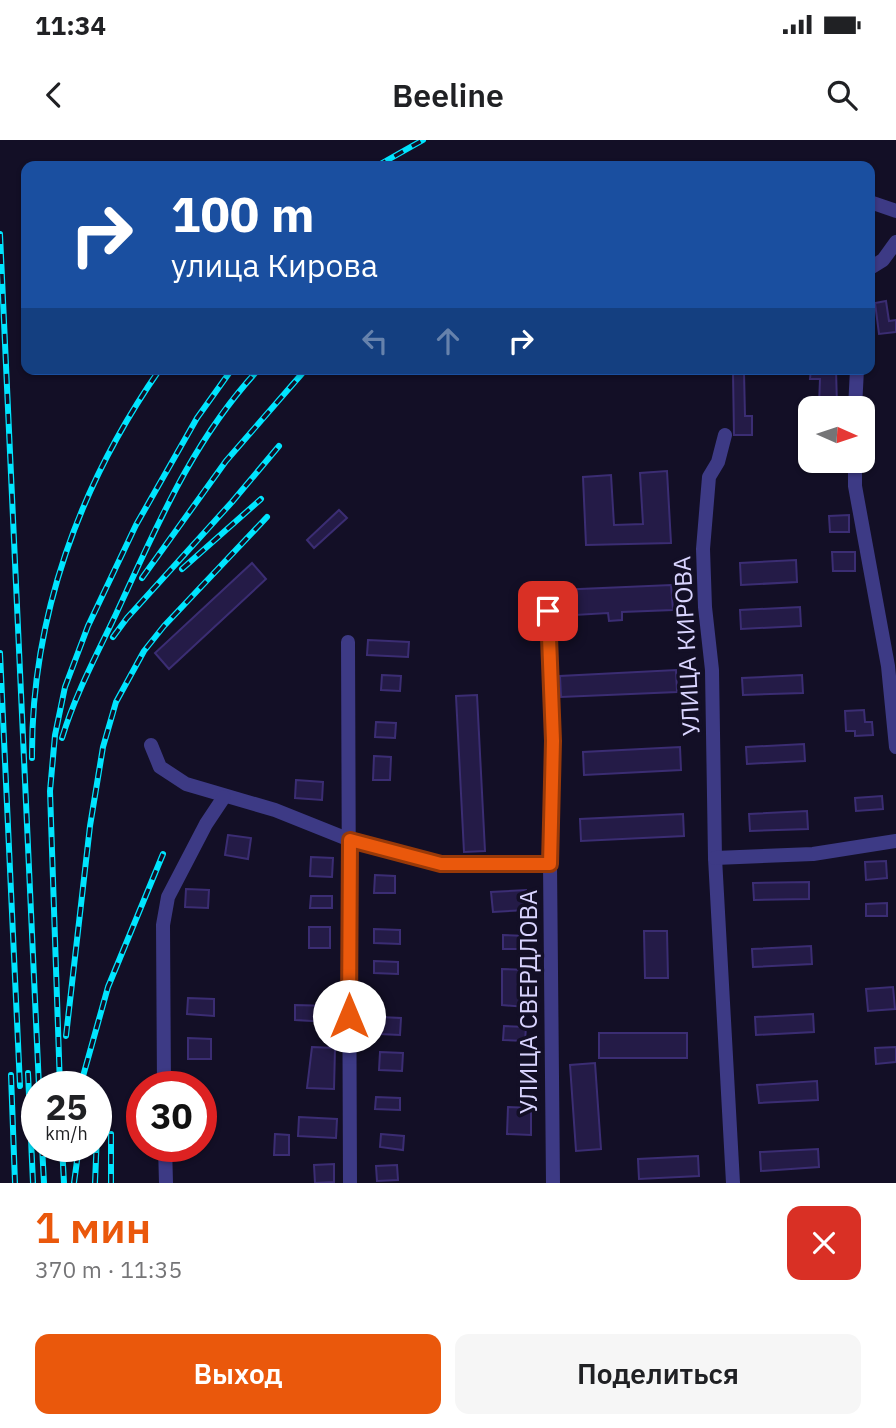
<!DOCTYPE html>
<html lang="ru">
<meta charset="utf-8">
<style>
body{margin:0;font-family:"IBM Plex Sans",sans-serif;background:#f6f6f6;color:#202124;height:100vh;display:flex;flex-direction:column;font-size:26px;white-space:nowrap}
*{box-sizing:border-box;margin:0}
p{font-size:23px;color:#757577}
.icon{flex:none;width:38px;height:38px;fill:none;stroke:currentColor;stroke-width:2;stroke-linecap:round;stroke-linejoin:round}
.map{position:relative;height:1043px;overflow:hidden}
.details{display:flex;flex-direction:column;background:#fff;flex:1}
.details>*{flex:none}
.banner{position:absolute;left:21px;top:21px;width:854px;height:214px;border-radius:14px;box-shadow:0 2px 5px #0004;background:#1a4fa0;color:#fff;overflow:hidden}
.needle{width:46px;rotate:93deg}
.buttons{position:absolute;left:798px;top:256px;display:grid;gap:14px}
.buttons a{display:grid;place-items:center;width:77px;height:77px;border-radius:14px;background:#fff;box-shadow:0 2px 5px #0004;font-size:35px}
.speed{position:absolute;left:21px;top:931px;display:flex;gap:14px;font-size:35px;font-weight:700;text-align:center}
.speed>*{display:grid;place-content:center;width:91px;height:91px;border-radius:50%;background:#fff;box-shadow:0 2px 5px #0004;line-height:1}
.speed small{font-size:18px;font-weight:400}
.speed .limit{border:10px solid #d22;background:#fff;color:#111}
.pin{position:absolute;display:grid;place-items:center;width:60px;height:60px;color:#fff;margin:-30px;border-radius:14px;box-shadow:0 4px 10px #0006}
.me{position:absolute;width:77px;margin:-38px;rotate:0deg;stroke-linejoin:round;filter:drop-shadow(0 0 5px #0008)}
.turn{display:flex;align-items:center;gap:24px;height:147px;padding:0 35px;font-size:32px}
.turn .icon{width:91px;height:91px;stroke-width:2.5}
.turn b{display:block;font-size:49px;line-height:60px}
.lanes{display:flex;align-items:center;height:66px;padding:0 35px;background:#0003;justify-content:center;gap:35px;direction:ltr}
.lanes .off{opacity:.35}
.round{display:grid;place-items:center;flex:none;width:74px;height:74px;border-radius:14px;background:#f6f6f6}
.overview{display:flex;align-items:center;justify-content:space-between;height:119px;padding:0 35px}
h1{font-size:42px;font-weight:600;line-height:52px;color:#ea580c}
.cta{display:flex;gap:14px;margin-top:auto;padding:14px 35px}
.cta a{flex:1;height:80px;border-radius:14px;background:#ea580c;color:#fff;font-size:28px;font-weight:600;line-height:80px;text-align:center}
.cta a+a{background:#f6f6f6;color:#202124}
.status{display:flex;justify-content:space-between;align-items:center;height:49px;padding:0 35px;background:#fff;direction:ltr}
.status svg{height:19px;fill:currentColor}
header{display:flex;justify-content:space-between;align-items:center;height:91px;padding:0 35px;background:#fff;font-size:32px;font-weight:600}
.map>svg:first-child{display:block}
.building{fill:#241b47;stroke:#3b2d73;stroke-width:2}
.lines{fill:none;stroke-linecap:round;stroke-linejoin:round}
.minor{stroke:#3d3a85;stroke-width:14}
.rail-casing{stroke:#00e5ff;stroke-width:6}
.rail{stroke:#130f26;stroke-width:3.5;stroke-dasharray:10;stroke-linecap:butt}
.route-casing{stroke:#983908;stroke-width:18}
.route{stroke:#ea580c;stroke-width:12}
.labels{text-anchor:middle;dominant-baseline:central;stroke-width:7;stroke-linejoin:round;paint-order:stroke}
.street-label{font-size:24px;fill:#d9d4ff;stroke:#130f26}
</style>
<div class="status"><b>11:34</b><svg viewBox="0 0 49 12"><path d="M0 12V9h3v3zM5 12V6h3v6zM10 12V3h3v9zM15 12V0h3v12zM26 1h20v11H26zM47 4h2v5h-2z"/></svg></div>
<header><svg class="icon" aria-label="back" viewBox="0 0 24 24"><path d="M15 5l-7 7 7 7"/></svg>Beeline<svg class="icon" aria-label="search" viewBox="0 0 24 24"><circle cx="10" cy="10" r="6"/><path d="M15 15l6 6"/></svg></header>
<div class="map">
<svg width="896" height="1043" viewBox="0 0 896 1043">
<rect width="100%" height="100%" fill="#130f26"/>
<g class="building">
<polygon points="886,161 889,181 896,180 896,192 879,194 875,163"/>
<polygon points="811,229 836,229 837,266 819,265 820,239 810,239"/>
<polygon points="733,232 744,232 745,276 752,276 752,295 734,295"/>
<polygon points="667,331 671,403 586,405 583,337 611,335 614,385 643,384 640,333"/>
<polygon points="339,370 347,378 314,408 307,400"/>
<polygon points="849,375 849,392 830,392 829,376"/>
<polygon points="832,412 855,412 855,431 833,431"/>
<polygon points="796,420 797,442 741,445 740,423"/>
<polygon points="252,423 266,439 169,529 155,513"/>
<polygon points="671,445 673,470 622,472 622,480 609,481 608,473 558,476 557,450"/>
<polygon points="800,467 801,486 741,489 740,470"/>
<polygon points="368,500 409,502 408,517 367,515"/>
<polygon points="676,530 677,552 561,557 560,536"/>
<polygon points="382,535 401,536 400,551 381,550"/>
<polygon points="802,535 803,553 743,555 742,538"/>
<polygon points="477,555 485,711 464,712 456,556"/>
<polygon points="864,570 865,582 872,582 873,595 855,596 855,591 846,591 845,571"/>
<polygon points="376,582 396,583 395,598 375,597"/>
<polygon points="804,604 805,621 747,624 746,607"/>
<polygon points="680,607 681,630 584,635 583,612"/>
<polygon points="374,616 391,617 390,640 373,640"/>
<polygon points="296,640 323,642 322,660 295,658"/>
<polygon points="882,656 883,669 856,671 855,658"/>
<polygon points="807,671 808,689 750,691 749,674"/>
<polygon points="683,674 684,696 581,701 580,679"/>
<polygon points="228,695 251,698 248,719 225,715"/>
<polygon points="311,717 333,718 332,737 310,736"/>
<polygon points="886,721 887,738 866,740 865,722"/>
<polygon points="375,735 395,736 395,753 374,753"/>
<polygon points="809,742 809,759 754,760 753,743"/>
<polygon points="186,749 209,750 208,768 185,767"/>
<polygon points="526,750 527,770 493,772 491,752"/>
<polygon points="311,756 332,756 332,768 310,768"/>
<polygon points="887,763 887,776 866,776 866,764"/>
<rect x="309" y="787" width="21" height="21"/>
<polygon points="374,789 400,790 400,804 374,803"/>
<polygon points="644,791 667,791 668,838 645,838"/>
<polygon points="503,795 527,796 526,809 503,809"/>
<polygon points="811,806 812,824 753,827 752,809"/>
<polygon points="374,821 398,822 398,834 374,833"/>
<polygon points="502,829 529,830 526,867 502,865"/>
<polygon points="893,847 895,869 868,871 866,849"/>
<polygon points="188,858 214,859 214,876 187,874"/>
<polygon points="295,865 330,866 329,882 295,880"/>
<polygon points="813,874 814,892 756,895 755,877"/>
<polygon points="380,877 401,878 400,895 379,894"/>
<polygon points="504,886 526,887 525,901 503,900"/>
<rect x="599" y="893" width="88" height="25"/>
<polygon points="188,898 211,899 211,919 188,919"/>
<polygon points="312,907 335,908 334,949 307,948"/>
<polygon points="896,907 896,922 876,924 875,908"/>
<polygon points="380,912 403,913 402,931 379,930"/>
<polygon points="595,923 601,1009 576,1011 570,925"/>
<polygon points="817,941 818,960 759,963 757,945"/>
<polygon points="376,957 400,958 400,970 375,969"/>
<polygon points="508,967 531,968 531,995 507,994"/>
<polygon points="299,977 337,979 336,998 298,996"/>
<polygon points="275,994 289,995 289,1015 274,1015"/>
<polygon points="381,994 404,996 403,1010 380,1007"/>
<polygon points="818,1009 819,1027 761,1031 760,1012"/>
<polygon points="698,1016 699,1036 639,1039 638,1019"/>
<polygon points="334,1024 334,1042 315,1043 314,1025"/>
<polygon points="397,1025 398,1040 377,1041 376,1026"/>
</g>
<g class="lines">
<g class="minor">
<polyline points="870,62 896,71"/>
<polyline points="870,128 883,120 896,102"/>
<polyline points="855,268 857,229"/>
<polyline points="725,295 718,322 709,337 703,409 705,467 712,530 715,718 733,1043"/>
<polyline points="855,320 855,346 888,526 896,607"/>
<polyline points="548,471 553,601 550,724 553,1043"/>
<polyline points="348,502 350,1043"/>
<polyline points="151,605 160,627 186,644 275,670 350,700 441,724 550,724"/>
<polyline points="715,718 813,714 896,701"/>
<polyline points="164,947 163,785 168,757 206,684 224,657"/>
<polyline points="165,1006 166,1043"/>
</g>
<defs>
<g id="rail">
<polyline points="377,26 423,0"/>
<polyline points="0,94 39,947"/>
<polyline points="182,429 261,359"/>
<polyline points="142,438 226,321 306,229"/>
<polyline points="113,497 127,478 232,362 279,306"/>
<polyline points="0,513 20,946"/>
<path d="M 62,598 C 75,555 97,514 116,474 C 156,388 193,299 259,229"/>
<path d="M 32,618 C 31,477 80,344 160,229"/>
<polyline points="66,896 90,686 103,607 116,562 144,511 164,486 267,377"/>
<polyline points="28,933 33,1043"/>
<polyline points="11,935 15,1043"/>
<polyline points="60,947 50,651 55,595 65,547 88,486 136,385 197,278 232,229"/>
<polyline points="80,947 108,847 163,714"/>
<polyline points="111,994 111,1043"/>
<polyline points="42,1006 44,1043"/>
<polyline points="62,1006 64,1043"/>
<polyline points="74,1043 79,1006"/>
<polyline points="95,1043 97,994"/>
</g>
</defs>
<use href="#rail" class="rail-casing"/>
<use href="#rail" class="rail"/>
</g>
<g class="lines">
<defs>
<polyline id="route" points="349,876 350,700 441,724 550,724 553,601 548,471"/>
</defs>
<use href="#route" class="route-casing"/>
<use href="#route" class="route"/>
</g>
<g class="labels">
<g class="street-label">
<text transform="translate(686 506) rotate(-93)">УЛИЦА КИРОВА</text>
<text transform="translate(528 862) rotate(-90)">УЛИЦА СВЕРДЛОВА</text>
</g>
</g>
</svg>
<div class="buttons">
<a><svg class="needle" viewBox="-14 -14 28 28"><path d="M0-13l5 13h-10z" fill="#e53935"/><path d="M0 13l5-13h-10z" fill="#757577"/></svg></a>
</div>
<div class="speed"><div>25<small>km/h</small></div><div class="limit">30</div></div>
<div class="pin" style="left:548px;top:471px;background:#d93025"><svg class="icon" aria-label="arrive" viewBox="0 0 24 24"><path d="M6 21V4h12l-3 4 3 4H6"/></svg></div>
<svg class="me" style="left:349px;top:876px" viewBox="-20 -20 40 40"><circle r="19" fill="#fff"/><path d="M0-13L10 11 0 6-10 11z" fill="#ea580c"/></svg>
<div class="banner">
<div class="turn"><svg class="icon" aria-label="right" viewBox="0 0 24 24"><path d="M7 20v-9h11M14 6l5 5-5 5"/></svg><div><b>100 m</b>улица Кирова</div></div>
<div class="lanes"><svg class="icon off" aria-label="left" viewBox="0 0 24 24"><path d="M17 20v-9H6M10 6l-5 5 5 5"/></svg><svg class="icon off" aria-label="ahead" viewBox="0 0 24 24"><path d="M12 20V5M6 11l6-6 6 6"/></svg><svg class="icon" aria-label="right" viewBox="0 0 24 24"><path d="M7 20v-9h11M14 6l5 5-5 5"/></svg></div>
</div>
</div>
<section class="details">
<div class="overview"><div><h1>1 мин</h1><p>370 m · 11:35</p></div><a class="round" style="background:#d93025;color:#fff"><svg class="icon" aria-label="close" viewBox="0 0 24 24"><path d="M6 6l12 12M18 6L6 18"/></svg></a></div>
<div class="cta"><a>Выход</a><a>Поделиться</a></div>
</section>
